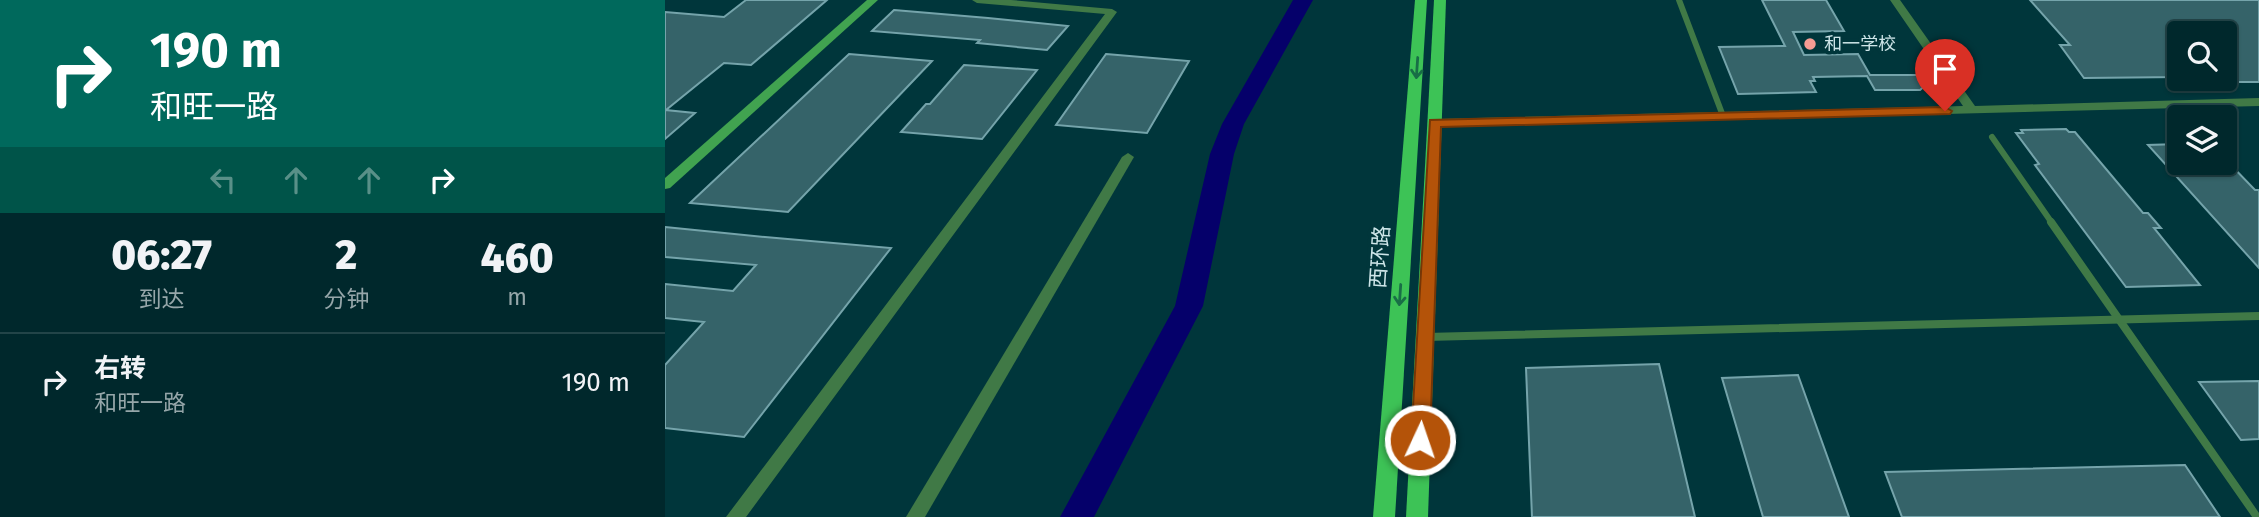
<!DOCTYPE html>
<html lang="zh">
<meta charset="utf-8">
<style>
body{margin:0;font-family:"Fira Sans","Noto Sans SC",sans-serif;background:#0a3034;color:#f1f3f6;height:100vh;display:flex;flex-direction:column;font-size:26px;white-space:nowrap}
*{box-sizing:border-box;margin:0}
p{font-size:23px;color:#95a6a9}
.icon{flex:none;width:38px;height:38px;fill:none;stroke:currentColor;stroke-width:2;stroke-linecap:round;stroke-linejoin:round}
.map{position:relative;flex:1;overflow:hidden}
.drawer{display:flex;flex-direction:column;background:#00282c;width:665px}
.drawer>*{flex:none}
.guide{background:#00695c;color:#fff;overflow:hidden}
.tools{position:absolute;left:1502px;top:21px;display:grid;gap:14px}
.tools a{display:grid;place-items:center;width:70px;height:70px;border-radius:7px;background:#00282c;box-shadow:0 2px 5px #0004,0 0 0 2px #224448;font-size:35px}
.pin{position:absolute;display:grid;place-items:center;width:60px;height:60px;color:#fff;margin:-72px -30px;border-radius:50% 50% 50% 0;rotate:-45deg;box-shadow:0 0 7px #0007}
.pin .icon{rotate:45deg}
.me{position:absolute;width:77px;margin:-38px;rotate:3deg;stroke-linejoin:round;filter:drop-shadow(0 0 5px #0008)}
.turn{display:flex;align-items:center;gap:24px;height:147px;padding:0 35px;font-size:32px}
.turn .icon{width:91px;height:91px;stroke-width:2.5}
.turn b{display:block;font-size:49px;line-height:60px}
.lanes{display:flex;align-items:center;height:66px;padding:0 35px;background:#0003;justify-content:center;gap:35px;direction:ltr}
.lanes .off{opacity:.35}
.eta{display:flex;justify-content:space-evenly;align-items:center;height:119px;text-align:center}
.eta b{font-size:42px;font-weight:800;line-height:49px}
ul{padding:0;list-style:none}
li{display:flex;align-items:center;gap:21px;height:98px;padding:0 35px;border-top:2px solid #224448}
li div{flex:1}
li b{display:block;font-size:26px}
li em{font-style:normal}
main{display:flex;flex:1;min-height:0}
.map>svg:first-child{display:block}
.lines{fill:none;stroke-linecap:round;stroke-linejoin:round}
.river{fill:#05006a;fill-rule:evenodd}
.building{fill:#356369;stroke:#75a4ab;stroke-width:2}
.lane-far1{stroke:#407946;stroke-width:6}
.lane{stroke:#407946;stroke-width:8}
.street{fill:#407946;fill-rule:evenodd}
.secondary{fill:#41a350;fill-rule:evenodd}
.primary{fill:#3dc356;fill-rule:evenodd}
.oneway{stroke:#186e46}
.route{fill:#b45309;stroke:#753606;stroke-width:2}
.poi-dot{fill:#f59c93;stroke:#00363b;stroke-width:2.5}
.labels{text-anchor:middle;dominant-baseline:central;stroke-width:7;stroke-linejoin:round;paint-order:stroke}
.far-poi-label{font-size:18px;fill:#cde5e8;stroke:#00363b;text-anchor:start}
.street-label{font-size:21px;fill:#cde5e8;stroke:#00363b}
</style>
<main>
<section class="drawer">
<div class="guide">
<div class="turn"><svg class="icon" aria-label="right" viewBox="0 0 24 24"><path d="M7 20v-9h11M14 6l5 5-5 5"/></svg><div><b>190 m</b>和旺一路</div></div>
<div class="lanes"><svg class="icon off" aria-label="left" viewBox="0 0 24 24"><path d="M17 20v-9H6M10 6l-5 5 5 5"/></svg><svg class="icon off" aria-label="ahead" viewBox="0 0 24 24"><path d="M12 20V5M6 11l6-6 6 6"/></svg><svg class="icon off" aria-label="ahead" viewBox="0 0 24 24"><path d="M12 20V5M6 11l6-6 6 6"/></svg><svg class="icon" aria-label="right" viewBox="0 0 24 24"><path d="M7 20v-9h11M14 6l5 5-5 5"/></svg></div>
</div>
<div class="eta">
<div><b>06:27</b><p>到达</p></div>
<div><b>2</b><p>分钟</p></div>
<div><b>460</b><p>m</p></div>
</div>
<ul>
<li><svg class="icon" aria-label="right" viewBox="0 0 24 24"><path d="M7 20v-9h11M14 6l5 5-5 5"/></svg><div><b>右转</b><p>和旺一路</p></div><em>190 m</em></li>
</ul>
</section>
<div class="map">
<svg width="1594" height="517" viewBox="0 0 1594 517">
<rect width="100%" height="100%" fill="#00363b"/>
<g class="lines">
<polygon class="river" points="628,0 648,0 579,124 569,154 538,306 429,517 395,517 510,306 545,154 557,124"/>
</g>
<g class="building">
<polygon points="81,0 162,0 86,65 59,63 1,110 30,113 0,139 0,12 59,17"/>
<polygon points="1097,0 1161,0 1179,31 1128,32 1139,55 1193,54 1205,75 1273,75 1255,90 1210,90 1202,76 1148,77 1150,81 1145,81 1151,92 1073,94 1054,47 1120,46"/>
<polygon points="1365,0 1594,0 1594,82 1559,82 1559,33 1514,33 1514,77 1419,78 1395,45 1405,45"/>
<polygon points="229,10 323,18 403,26 382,50 312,43 315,40 207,31"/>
<polygon points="184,54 267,61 123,212 25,203"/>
<polygon points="441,54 524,61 482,133 391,125"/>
<polygon points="299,65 372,70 317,139 236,132 261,104 265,104"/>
<polygon points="1401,129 1404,132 1410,132 1478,213 1483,213 1496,228 1489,228 1535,285 1461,287 1370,165 1374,164 1351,133 1358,133 1356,130"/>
<polygon points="1514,144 1514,163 1564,163 1590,190 1594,190 1594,268 1483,145"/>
<polygon points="0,227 100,237 226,248 79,437 0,428 0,365 39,322 0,318 0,284 68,291 91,265 0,257"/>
<polygon points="994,364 1030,517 867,517 861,368"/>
<polygon points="1133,375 1184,517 1098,517 1057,378"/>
<polygon points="1594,381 1594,439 1576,440 1534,382"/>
<polygon points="1520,465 1555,517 1237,517 1220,472"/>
</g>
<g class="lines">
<g class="lane-far1">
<polyline points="1014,0 1058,116"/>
<polyline points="1327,137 1387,223"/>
</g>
<g class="lane">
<polyline points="1386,222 1592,517"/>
<polyline points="761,337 1594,316"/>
</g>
<g class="street">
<polygon points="307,0 346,0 447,9 452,12 81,517 61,517 440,14 312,3"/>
<polygon points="1225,0 1235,0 1310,106 1594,98 1594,106 770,127 764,123 770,119 1298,106"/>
<polygon points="463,153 469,157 260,517 241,517 457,157"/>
</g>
<polygon class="secondary" points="202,0 213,0 5,188 0,189 0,178"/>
<g class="primary">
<polygon points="750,0 762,0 730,517 708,517"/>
<polygon points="769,0 781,0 763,517 741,517"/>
</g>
</g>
<defs><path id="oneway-shaft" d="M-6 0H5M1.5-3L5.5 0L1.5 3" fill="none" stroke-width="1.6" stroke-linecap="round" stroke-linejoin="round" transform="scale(1.75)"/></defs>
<g class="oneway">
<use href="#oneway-shaft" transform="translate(752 68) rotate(94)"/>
<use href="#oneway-shaft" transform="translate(735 295) rotate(94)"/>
</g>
<polygon class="route" points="1280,107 1287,111 1285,114 776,127 765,440 762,446 755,448 748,446 746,440 765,120"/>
<circle class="poi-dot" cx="1145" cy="44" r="7"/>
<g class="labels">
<g class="far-poi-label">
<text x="1159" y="44">和一学校</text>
</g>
<g class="street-label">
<text transform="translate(715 257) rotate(-86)">西环路</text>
</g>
</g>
</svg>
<div class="tools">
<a><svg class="icon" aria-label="search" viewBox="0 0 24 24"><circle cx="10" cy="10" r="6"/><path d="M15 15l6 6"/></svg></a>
<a><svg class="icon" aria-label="layers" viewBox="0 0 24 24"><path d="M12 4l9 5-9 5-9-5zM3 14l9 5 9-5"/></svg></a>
</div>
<div class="pin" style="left:1280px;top:111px;background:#d93025"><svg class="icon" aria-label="arrive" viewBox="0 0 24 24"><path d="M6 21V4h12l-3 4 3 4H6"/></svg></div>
<svg class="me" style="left:755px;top:440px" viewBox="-20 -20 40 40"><circle r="17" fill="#b45309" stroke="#fff" stroke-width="3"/><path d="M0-11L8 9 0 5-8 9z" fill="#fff"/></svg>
</div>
</main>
